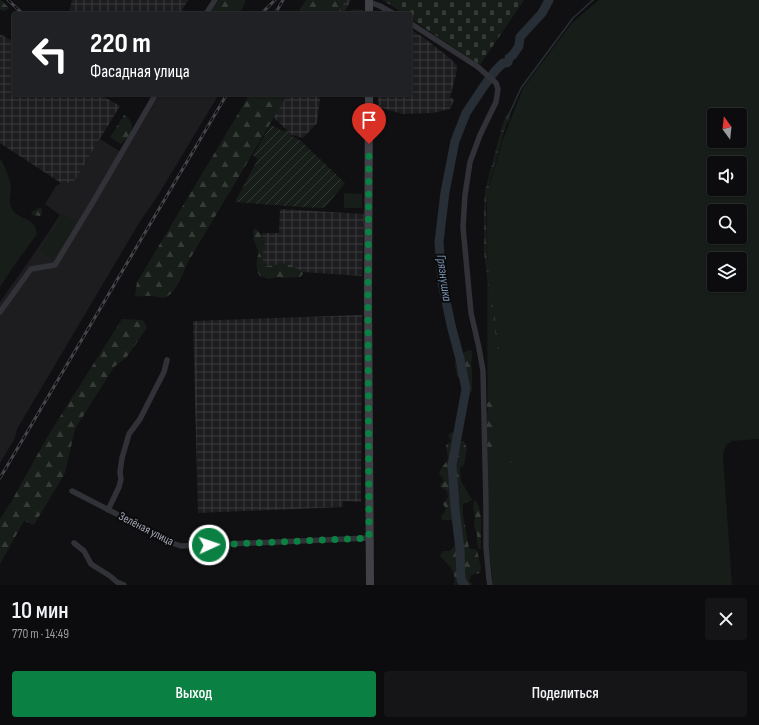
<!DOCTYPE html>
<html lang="ru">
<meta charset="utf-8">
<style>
body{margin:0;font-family:"Sofia Sans Condensed",sans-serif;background:#151517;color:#f1f3f6;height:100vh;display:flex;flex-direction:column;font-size:15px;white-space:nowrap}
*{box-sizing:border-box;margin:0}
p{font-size:13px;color:#9a9b9e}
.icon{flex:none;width:22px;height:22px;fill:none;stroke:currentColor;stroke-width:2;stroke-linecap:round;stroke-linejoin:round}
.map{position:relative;height:585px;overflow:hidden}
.sheet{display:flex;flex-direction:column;background:#0c0c0e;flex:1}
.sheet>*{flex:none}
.top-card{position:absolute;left:12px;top:12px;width:400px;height:84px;border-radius:4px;box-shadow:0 1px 3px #0004,0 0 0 1px #2c2c2e;background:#202124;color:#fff;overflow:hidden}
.needle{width:26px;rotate:345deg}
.fabs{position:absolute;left:707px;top:108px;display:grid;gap:8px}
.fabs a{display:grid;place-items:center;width:40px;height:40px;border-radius:4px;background:#0c0c0e;box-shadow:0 1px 3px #0004,0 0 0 1px #2c2c2e;font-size:20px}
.pin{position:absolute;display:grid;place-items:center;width:34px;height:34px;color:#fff;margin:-41px -17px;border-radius:50% 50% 50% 0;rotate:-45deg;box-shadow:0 0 4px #0007}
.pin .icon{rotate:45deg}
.me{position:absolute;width:44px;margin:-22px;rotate:87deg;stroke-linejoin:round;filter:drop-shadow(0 0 3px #0008)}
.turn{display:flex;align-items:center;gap:14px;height:84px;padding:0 12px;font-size:18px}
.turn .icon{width:52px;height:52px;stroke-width:2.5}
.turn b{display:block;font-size:28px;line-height:34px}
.round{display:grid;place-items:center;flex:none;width:42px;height:42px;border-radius:4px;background:#151517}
.headline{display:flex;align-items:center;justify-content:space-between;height:68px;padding:0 12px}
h1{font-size:24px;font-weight:600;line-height:30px}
.button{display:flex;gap:8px;margin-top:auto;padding:8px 12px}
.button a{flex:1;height:46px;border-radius:4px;background:#0b8043;color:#fff;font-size:16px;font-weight:600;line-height:46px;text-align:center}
.button a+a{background:#151517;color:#f1f3f6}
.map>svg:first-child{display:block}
.built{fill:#1d1c1f}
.industrial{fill:url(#industrial-grid)}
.green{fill:#171d18;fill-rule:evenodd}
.forest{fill:url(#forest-firs)}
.wetland{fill:url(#wetland-marsh)}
.cemetery{fill:url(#cemetery-stones)}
.garden{fill:url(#garden-furrows)}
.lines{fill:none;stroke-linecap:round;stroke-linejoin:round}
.stream{stroke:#272e36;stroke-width:1.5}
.river{stroke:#272e36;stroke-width:9}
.minor{stroke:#313237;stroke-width:5.5}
.secondary{stroke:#3f4147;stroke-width:8}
.rail-casing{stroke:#44464c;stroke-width:3}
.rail{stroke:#0c0b0d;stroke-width:1.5;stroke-dasharray:4.5;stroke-linecap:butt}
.route{stroke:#0b8043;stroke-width:7;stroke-dasharray:0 12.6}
.labels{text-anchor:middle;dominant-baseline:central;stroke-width:4;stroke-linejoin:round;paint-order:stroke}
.street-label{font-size:12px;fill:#a1a6b3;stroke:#0c0b0d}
.water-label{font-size:13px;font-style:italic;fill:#7692b0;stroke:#0c0b0d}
</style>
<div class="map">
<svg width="759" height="585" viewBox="0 0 759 585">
<defs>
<pattern id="industrial-grid" width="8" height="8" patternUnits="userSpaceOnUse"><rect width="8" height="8" fill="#1d1c1f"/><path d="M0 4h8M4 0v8" fill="none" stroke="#3b3a3d"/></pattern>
<pattern id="forest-firs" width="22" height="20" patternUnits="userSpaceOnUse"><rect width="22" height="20" fill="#171d18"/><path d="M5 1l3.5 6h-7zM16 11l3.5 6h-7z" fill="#363b37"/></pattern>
<pattern id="wetland-marsh" width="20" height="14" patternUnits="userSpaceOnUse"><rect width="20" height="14" fill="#171d18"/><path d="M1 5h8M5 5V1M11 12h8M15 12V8" fill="none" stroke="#363b37"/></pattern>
<pattern id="cemetery-stones" width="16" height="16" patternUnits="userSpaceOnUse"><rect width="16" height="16" fill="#171d18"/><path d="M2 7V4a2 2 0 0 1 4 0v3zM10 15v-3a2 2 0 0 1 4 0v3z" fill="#363b37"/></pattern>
<pattern id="garden-furrows" width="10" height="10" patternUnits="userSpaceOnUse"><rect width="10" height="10" fill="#171d18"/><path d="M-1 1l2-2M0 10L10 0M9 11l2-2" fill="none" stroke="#363b37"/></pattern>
</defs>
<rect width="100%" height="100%" fill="#101012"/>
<polygon class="built" points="160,94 219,94 157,197 139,223 17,429 15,438 0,463 0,302 38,248 60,215 45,204 56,186 61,183 73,182 100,139 124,154"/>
<g class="industrial">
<polygon points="72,0 188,0 182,10 192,14 75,14 69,12"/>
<polygon points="338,0 351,0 343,14 329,14"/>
<polygon points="410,29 424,38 446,55 457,65 456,75 450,97 454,100 450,109 433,113 403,114 378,107 378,94 410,94"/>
<polygon points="0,34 14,42 14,94 99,94 120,106 73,183 61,183 0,143"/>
<polygon points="280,94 315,94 320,99 317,123 303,138 292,135 269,113"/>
<polygon points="280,209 364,214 362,276 303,272 261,264 262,233 279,233"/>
<polygon points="362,315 361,502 343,501 343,507 198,513 193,321"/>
</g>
<g class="green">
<path d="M 599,0 L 759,0 L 759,439 L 732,441 L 726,445 L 723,455 L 732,585 L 493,585 L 488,539 L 487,194 L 503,139 L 523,88 L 572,23 ZM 714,115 L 740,115 L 740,141 L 714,141 ZM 714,163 L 740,163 L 740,189 L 714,189 ZM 714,211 L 740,211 L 740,237 L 714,237 ZM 714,259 L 740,259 L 740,285 L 714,285 Z"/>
<path d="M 0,160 L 2,161 C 5,167 11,182 11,188 C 11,196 8,201 12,209 C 19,221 35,216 37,234 L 13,267 L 0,287 Z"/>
<polygon points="344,193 362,194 362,208 344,208"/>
<polygon points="63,214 77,223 53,259 40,251"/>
</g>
<g class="forest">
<polygon points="0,0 1,0 9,8 5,11 0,10"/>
<polygon points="219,0 246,0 242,9 238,14 210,14"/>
<polygon points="306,0 346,0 337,14 297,14"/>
<polygon points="354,9 363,10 365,14 348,14 350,11"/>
<path d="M 250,94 L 288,94 L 188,262 C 183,272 176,296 163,298 C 158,298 152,295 147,296 C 142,296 141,297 135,296 L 137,282 Z"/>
<path d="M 124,115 C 138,124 131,135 121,144 L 110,137 Z"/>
<polygon points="39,208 41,208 42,210 42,214 40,216 33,215 31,214 32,212"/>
<path d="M 255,228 C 259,231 260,235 265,238 C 265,248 261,254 264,265 C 272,268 279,262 287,264 C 292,265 297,269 302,271 L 303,274 L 300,277 L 283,278 L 278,277 L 269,279 L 260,276 C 255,269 256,260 259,253 L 253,238 L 254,236 L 253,232 Z"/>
<polygon points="122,319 143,320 147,328 126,358 114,367 75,429 65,473 34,525 24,521 0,564 0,519 11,502 49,434"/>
<path d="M 470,350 L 472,351 L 472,358 L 471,363 L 472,370 L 472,391 L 468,393 C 463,385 448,364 459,356 C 462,353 467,351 470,350 Z"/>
<polygon points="491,400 494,401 497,407 495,414 495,421 493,427 492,438 493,446 491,448 489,449 487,446 487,415 489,410 487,406 487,403"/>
<path d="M 453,432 L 458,441 L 464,441 L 467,449 L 464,465 L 460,468 L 461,481 L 472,500 L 463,504 L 463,515 L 469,548 L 477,550 L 481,568 L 480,573 L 471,575 L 469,581 L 473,585 L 454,585 C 457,571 448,565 440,556 L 443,551 L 450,551 L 455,545 L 453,524 L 451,520 L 442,520 L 441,517 L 444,513 L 446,509 L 443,504 L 448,497 L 447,491 L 442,488 L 439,485 L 444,481 L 442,477 L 439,474 L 441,469 L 448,459 L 446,445 L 451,441 L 448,435 Z"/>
<path d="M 507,447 L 510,447 C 514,453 516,461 508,464 C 503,459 503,452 507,447 Z"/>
<path d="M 476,501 C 484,513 480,535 481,549 L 479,549 L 477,543 L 477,535 L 474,525 L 475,517 L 473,508 L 474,502 Z"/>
</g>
<polygon class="wetland" points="508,112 510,113 510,119 505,127 503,136 491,177 486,203 487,259 499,346 499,351 498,351 493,321 484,253 484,207 485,191 503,123"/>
<polygon class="cemetery" points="383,0 524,0 480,65 410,18 410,14 404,14"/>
<polygon class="garden" points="271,125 283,131 285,130 288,131 292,136 301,141 345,183 325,207 321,208 300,207 235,202 258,159 253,155"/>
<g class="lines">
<polyline class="stream" points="507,119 521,88 573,18 593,0"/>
<polyline class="river" points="464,585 461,579 460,549 455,508 452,465 466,389 460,359 451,325 442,282 439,242 445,192 455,141 466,113 484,86 495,71 503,63 507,63 508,62 509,58 513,55 519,46 520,37 542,13 549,0"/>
<g class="minor">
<polyline points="369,2 380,6 394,14"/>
<polyline points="206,14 215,0"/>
<polyline points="410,23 478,67 496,83 498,89 496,102 480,135 470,162 465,195 463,227 471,313 479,348 483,371 486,506 486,547 489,579 490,585"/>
<polyline points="0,312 31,269 55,265 93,202 156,94"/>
<polyline points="72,491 175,544 181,546 369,538"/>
<polyline points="108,510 119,487 121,479 120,472 122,458 129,434 140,419 164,372 167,360"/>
<polyline points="74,543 84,551 91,564 110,576 117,582 124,585"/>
</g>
<g class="secondary">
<polyline points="369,0 369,14"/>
<polyline points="369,94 368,297 370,585"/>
</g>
<defs>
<g id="rail">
<polyline points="8,0 23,14"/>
<polyline points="261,14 275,0"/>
<polyline points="275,14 283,0"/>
<polyline points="0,478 227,94"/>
</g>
</defs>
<use href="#rail" class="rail-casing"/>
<use href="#rail" class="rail"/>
</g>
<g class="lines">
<polyline class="route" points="209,545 369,538 368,297 369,144"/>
</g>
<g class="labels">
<g class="street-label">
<text transform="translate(146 529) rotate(27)">Зелёная улица</text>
</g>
<g class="water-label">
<text transform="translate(444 278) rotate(82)">Грязнушка</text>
</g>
</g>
</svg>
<div class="fabs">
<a><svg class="needle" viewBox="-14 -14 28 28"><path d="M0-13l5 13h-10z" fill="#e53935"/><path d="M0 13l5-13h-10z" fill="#9a9b9e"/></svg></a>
<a><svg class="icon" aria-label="sound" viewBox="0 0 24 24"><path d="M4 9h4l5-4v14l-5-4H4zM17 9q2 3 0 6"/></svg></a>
<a><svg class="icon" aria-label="search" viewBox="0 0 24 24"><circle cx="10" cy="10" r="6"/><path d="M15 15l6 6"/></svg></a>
<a><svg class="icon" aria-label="layers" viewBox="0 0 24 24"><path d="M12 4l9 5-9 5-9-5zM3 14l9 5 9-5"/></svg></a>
</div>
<div class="pin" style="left:369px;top:144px;background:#d93025"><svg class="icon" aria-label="arrive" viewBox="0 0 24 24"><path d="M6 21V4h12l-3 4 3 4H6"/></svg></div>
<svg class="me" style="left:209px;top:545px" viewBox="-20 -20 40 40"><circle r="17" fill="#0b8043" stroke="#fff" stroke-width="3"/><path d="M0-11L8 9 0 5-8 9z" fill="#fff"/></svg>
<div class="top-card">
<div class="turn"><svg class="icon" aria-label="left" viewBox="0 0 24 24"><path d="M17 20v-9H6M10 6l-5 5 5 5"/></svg><div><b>220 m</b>Фасадная улица</div></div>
</div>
</div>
<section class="sheet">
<div class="headline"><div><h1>10 мин</h1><p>770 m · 14:49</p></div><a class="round"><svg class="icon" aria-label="close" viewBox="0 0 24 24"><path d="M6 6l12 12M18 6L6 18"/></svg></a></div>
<div class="button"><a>Выход</a><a>Поделиться</a></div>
</section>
